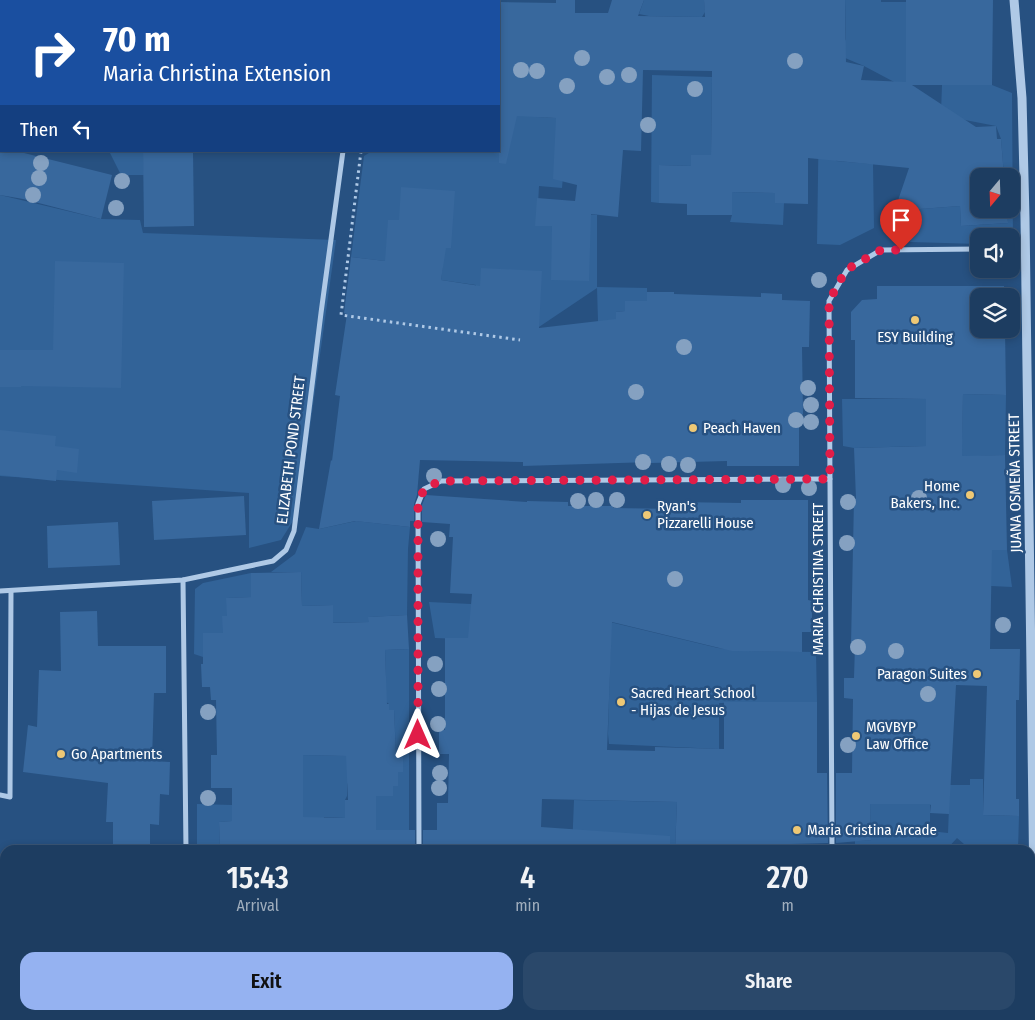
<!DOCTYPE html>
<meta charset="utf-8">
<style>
body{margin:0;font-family:"Fira Sans Condensed",sans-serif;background:#2a486a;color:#f1f3f6;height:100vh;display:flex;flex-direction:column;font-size:19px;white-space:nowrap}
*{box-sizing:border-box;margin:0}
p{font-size:16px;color:#a0aebd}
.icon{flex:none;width:28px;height:28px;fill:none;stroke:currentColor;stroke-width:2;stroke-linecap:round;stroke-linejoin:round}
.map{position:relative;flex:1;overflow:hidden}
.drawer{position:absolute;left:0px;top:845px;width:1035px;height:175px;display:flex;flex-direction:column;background:#1d3d61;border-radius:15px 15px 0 0;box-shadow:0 2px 8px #0003,0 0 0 1px #3b5676}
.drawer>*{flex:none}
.guide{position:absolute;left:0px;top:0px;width:500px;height:152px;box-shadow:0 2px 8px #0003,0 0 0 1px #3b5676;background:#1a4fa0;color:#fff;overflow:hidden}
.needle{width:32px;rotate:199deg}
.buttons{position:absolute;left:970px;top:168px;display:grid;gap:10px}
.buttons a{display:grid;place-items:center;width:50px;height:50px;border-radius:10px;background:#1d3d61;box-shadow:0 2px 8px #0003,0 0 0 1px #3b5676;font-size:25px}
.pin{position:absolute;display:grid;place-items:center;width:42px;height:42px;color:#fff;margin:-51px -21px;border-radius:50% 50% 50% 0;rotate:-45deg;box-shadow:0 0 5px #0007}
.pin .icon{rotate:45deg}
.me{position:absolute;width:55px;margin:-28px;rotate:0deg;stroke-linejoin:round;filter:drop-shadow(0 0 4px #0008)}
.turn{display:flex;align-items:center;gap:18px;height:105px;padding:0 20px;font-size:22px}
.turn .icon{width:65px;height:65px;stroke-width:2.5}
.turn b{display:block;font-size:35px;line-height:42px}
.then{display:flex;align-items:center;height:48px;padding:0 20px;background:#0003;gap:10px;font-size:19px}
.eta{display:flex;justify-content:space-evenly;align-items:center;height:85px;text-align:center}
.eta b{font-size:30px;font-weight:600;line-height:35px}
.action{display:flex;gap:10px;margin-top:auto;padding:10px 20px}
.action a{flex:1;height:58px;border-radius:15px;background:#95b2f1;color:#111;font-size:20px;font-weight:600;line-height:58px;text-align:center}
.action a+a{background:#2a486a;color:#f1f3f6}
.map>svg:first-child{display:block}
.green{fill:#326398;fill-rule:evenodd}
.building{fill:#38689d;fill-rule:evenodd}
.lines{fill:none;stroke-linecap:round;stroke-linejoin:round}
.path{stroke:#afc9e6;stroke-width:3;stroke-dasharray:2.5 4;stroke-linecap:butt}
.minor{stroke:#afc9e6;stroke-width:5}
.tertiary{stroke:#afc9e6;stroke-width:9}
.tree{fill:#85a1c1}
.route{stroke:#e11d48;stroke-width:9;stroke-dasharray:0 16.2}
.poi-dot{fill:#eec875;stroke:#275181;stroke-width:2}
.labels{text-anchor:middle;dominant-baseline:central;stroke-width:5;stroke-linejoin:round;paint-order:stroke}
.poi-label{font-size:15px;fill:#fff;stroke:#275181;text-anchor:start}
.street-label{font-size:15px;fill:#fff;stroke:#275181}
</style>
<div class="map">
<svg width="1035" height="1020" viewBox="0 0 1035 1020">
<rect width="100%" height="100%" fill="#275181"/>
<g class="green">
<rect x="142" y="0" width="171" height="1"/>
<polygon points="644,0 704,0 705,12 702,17 649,16 639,14"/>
<polygon points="845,0 881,0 881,2 906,2 906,84 898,84 864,66 838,55 846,39"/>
<polygon points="652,75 712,77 711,155 691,155 691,166 659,165 659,203 651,202"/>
<polygon points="499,80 540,82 538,117 556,118 564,164 562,188 539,186 538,205 560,212 597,215 597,287 647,288 647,301 625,311 616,312 617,345 598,321 597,288 527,335 473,312 476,285 441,280 443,264 393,262 351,257 364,156 372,151 499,151"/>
<polygon points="942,85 992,85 1012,93 1013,245 1011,245 1011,236 979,236 979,244 910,242 911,235 920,209 960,206 961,226 1008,223 1007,209 1011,209 1011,176 1004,176 1001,139 996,126 965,120 941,112"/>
<polygon points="819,108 836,161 873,164 874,228 840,245 817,244"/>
<polygon points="109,151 143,151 144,175 121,175"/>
<polygon points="732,192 775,193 775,203 784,203 783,225 730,222 732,215"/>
<polygon points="0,195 101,219 140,220 143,233 336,240 298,513 281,540 249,548 249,493 0,476"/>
<polygon points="963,394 1006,395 1005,455 953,457 923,446 854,448 843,446 842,399 926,399 926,438 962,439"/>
<polygon points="356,521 410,527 408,549 407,615 369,617 369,622 322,623 322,619 333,619 333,605 302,606 301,572 271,572 295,554 306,527 319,529"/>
<polygon points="981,550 1007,550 1012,587 991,586"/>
<polygon points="251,573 251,597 227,598 227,616 223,616 223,633 203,633 203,657 194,654 195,589 203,583"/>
<polygon points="429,602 471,604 520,641 435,638"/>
<polygon points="610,622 718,648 747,651 816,652 817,702 719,703 719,749 609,744 608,734 611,625"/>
<polygon points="409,649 409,850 365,850 376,818 376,796 393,786 398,772 403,771 403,754 396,754 394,710 389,710 389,704 378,696 386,682 385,650"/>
<polygon points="303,755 353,756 354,775 347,784 347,796 345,800 345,818 324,817 324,821 303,850"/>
<path d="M 970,779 L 983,779 L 983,815 L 1019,816 L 1018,850 L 971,850 L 957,838 L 946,850 L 855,850 L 855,841 L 871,840 L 870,804 L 930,804 L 930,785 L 970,785 ZM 930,805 L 949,807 L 948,833 L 930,831 Z"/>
<polygon points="574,800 677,802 675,850 572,850"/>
<polygon points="197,804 232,805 232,821 219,822 220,850 197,850"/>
<polygon points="0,1001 5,1002 5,1015 47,1015 63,1020 0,1020"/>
<polygon points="574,1015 668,1015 667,1020 574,1020"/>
<rect x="839" y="1015" width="182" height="5"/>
</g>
<g class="building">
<polygon points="556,0 575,0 575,13 608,13 612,0 644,0 638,16 705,17 704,0 845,0 846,62 864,66 861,80 906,82 906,0 993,0 992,85 912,85 976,127 996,126 997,139 1001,139 1004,176 979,176 979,209 1007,209 1008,223 961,226 960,206 920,209 911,235 889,227 909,168 808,158 808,204 775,203 775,193 732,192 732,215 687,215 687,204 659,203 659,165 691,166 691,155 711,155 712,71 643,70 641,151 623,150 618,217 591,214 589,281 551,280 552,226 535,226 537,198 575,201 577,185 553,179 556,118 517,116 506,164 499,163 499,2 556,3"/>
<polygon points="0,148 1,148 1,151 16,151 112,175 101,219 23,199 0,195"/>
<polygon points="143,151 193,151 194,226 144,227"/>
<polygon points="401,187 455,191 451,248 446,248 441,280 480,286 481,268 542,271 539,328 616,319 616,312 625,311 625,301 647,301 647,292 674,292 674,294 761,297 761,293 782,294 782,300 810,301 809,347 802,347 803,414 799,414 799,466 727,466 727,461 651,463 651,462 523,466 523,462 420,460 417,495 414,504 414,521 410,521 410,527 355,521 319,529 331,460 332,461 340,396 335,395 347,314 344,313 351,257 385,261 388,220 399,220"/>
<polygon points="55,261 124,263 121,388 21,386 21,387 0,387 0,350 53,350"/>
<polygon points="877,286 1004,286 1004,296 979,296 979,329 1005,329 1006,395 963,394 962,456 1005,455 1007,550 992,550 990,649 1020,649 1019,700 1016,700 1016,799 1019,799 1019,816 983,815 987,686 956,685 949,814 930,813 931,804 870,804 871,840 836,843 836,773 852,773 853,699 844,698 844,678 854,678 855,645 851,645 854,499 856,499 854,448 926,446 926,399 855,398 855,340 851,340 851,312 862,300 877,299"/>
<polygon points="0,430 56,436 55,446 79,449 77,473 57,470 56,481 0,475"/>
<polygon points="426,495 527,502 527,501 568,502 568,506 613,506 613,508 676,509 676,502 741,503 741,500 808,500 808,600 812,601 812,632 802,632 802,652 732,651 612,622 607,750 655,751 655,747 724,749 724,702 817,702 817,773 827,773 828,843 757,845 757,850 675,850 677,802 542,799 541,827 670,836 670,850 423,850 423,830 437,830 437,803 448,803 449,754 439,754 439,730 445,730 445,638 468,638 472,594 450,593 453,537 449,537 450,524 422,522 422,505"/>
<polygon points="244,496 246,535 154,540 152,501"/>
<polygon points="118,522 120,565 48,568 47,526"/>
<path d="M 301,572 L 302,606 L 333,605 L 333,623 L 369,622 L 368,617 L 407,615 L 409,649 L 385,650 L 387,704 L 389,704 L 389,710 L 394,710 L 396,754 L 403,754 L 403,772 L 398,772 L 398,786 L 393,786 L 393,796 L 376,796 L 376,830 L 415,830 L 415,850 L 220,850 L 219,822 L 232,821 L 232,788 L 211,788 L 211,755 L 217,755 L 216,700 L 211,700 L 210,687 L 202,687 L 201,664 L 203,664 L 203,633 L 223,633 L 222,616 L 227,616 L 226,598 L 251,597 L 251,573 ZM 303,755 L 346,756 L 348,800 L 345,800 L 345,818 L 303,817 Z"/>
<polygon points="97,611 98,646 166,646 166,693 154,693 152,761 170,762 169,795 160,794 159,825 150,824 150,849 113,849 113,822 106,822 108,783 23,772 28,725 37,727 39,670 61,671 60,612"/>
</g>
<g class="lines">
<g class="path">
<polyline points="361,151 341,315 520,340"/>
<polyline points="0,974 5,975"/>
</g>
<g class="minor">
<polyline points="362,1 363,0"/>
<polyline points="1011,249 1025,248"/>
<polyline points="183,580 186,850"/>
<polyline points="0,591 183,580 273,561 286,550 294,531 321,313 343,151"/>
<polyline points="0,795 10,797 11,591"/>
<polyline points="419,850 418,504 424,489 441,481 830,479"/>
<polyline points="832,850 829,301 847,270 881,250 979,249"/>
<polyline points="389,1020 389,1015"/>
<polyline points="832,1020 832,1015"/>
</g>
<g class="tertiary">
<polyline points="1014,0 1022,98 1025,218 1035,967"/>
<polyline points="1035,1020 1035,980"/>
</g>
</g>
<g class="tree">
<circle cx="582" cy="58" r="8"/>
<circle cx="795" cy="61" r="8"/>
<circle cx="521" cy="70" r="8"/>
<circle cx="537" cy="71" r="8"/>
<circle cx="629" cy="75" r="8"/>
<circle cx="607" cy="77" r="8"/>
<circle cx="567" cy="86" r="8"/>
<circle cx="695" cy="89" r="8"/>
<circle cx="648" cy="125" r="8"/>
<circle cx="41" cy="163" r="8"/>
<circle cx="39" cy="178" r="8"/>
<circle cx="122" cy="181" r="8"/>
<circle cx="33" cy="195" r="8"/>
<circle cx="116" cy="208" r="8"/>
<circle cx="819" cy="280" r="8"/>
<circle cx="684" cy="347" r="8"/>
<circle cx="808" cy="388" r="8"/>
<circle cx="636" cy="392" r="8"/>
<circle cx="811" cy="405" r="8"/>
<circle cx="796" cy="420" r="8"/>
<circle cx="811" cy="422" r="8"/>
<circle cx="643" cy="462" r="8"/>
<circle cx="669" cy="464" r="8"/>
<circle cx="688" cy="465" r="8"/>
<circle cx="434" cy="476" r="8"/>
<circle cx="783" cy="485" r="8"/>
<circle cx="809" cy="488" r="8"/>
<circle cx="919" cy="498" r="8"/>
<circle cx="596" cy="500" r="8"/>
<circle cx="617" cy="500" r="8"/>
<circle cx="578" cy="501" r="8"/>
<circle cx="848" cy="502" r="8"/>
<circle cx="438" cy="539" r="8"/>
<circle cx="847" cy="543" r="8"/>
<circle cx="675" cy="579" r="8"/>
<circle cx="1003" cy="625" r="8"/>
<circle cx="858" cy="647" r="8"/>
<circle cx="896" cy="651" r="8"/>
<circle cx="435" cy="664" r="8"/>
<circle cx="439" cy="689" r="8"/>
<circle cx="928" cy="694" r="8"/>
<circle cx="208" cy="712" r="8"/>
<circle cx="438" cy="724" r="8"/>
<circle cx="848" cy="745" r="8"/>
<circle cx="440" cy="773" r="8"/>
<circle cx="439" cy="788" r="8"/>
<circle cx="208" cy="798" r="8"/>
</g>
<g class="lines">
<polyline class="route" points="418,735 418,504 424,489 440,481 830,479 829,301 846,270 881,250 901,250"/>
</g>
<g class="poi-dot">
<circle cx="915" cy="320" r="5"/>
<circle cx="693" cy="428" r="5"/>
<circle cx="970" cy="495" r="5"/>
<circle cx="647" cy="515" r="5"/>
<circle cx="977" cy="674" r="5"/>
<circle cx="621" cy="702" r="5"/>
<circle cx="856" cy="736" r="5"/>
<circle cx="61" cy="754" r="5"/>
<circle cx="797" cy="830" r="5"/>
</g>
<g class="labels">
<g class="poi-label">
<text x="915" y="337" text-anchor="middle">ESY Building</text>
<text x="703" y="428">Peach Haven</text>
<text x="960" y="486" text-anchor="end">Home<tspan x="960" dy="17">Bakers, Inc.</tspan></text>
<text x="657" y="506">Ryan's<tspan x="657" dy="17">Pizzarelli House</tspan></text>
<text x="967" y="674" text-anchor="end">Paragon Suites</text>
<text x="631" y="693">Sacred Heart School<tspan x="631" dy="17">- Hijas de Jesus</tspan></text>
<text x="866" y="727">MGVBYP<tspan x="866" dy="17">Law Office</tspan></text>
<text x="71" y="754">Go Apartments</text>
<text x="807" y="830">Maria Cristina Arcade</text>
</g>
<g class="street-label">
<text transform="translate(291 450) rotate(-83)">ELIZABETH POND STREET</text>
<text transform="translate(1015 483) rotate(-91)">JUANA OSMEÑA STREET</text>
<text transform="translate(818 579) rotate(-90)">MARIA CHRISTINA STREET</text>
</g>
</g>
</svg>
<div class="buttons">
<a><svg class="needle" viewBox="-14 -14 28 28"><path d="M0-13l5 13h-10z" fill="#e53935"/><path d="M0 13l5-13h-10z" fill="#a0aebd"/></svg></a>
<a><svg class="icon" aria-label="sound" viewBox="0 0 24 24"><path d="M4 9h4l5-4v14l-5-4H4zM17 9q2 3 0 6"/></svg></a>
<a><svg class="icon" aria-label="layers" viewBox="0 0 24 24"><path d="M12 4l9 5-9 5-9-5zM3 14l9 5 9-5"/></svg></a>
</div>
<div class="pin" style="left:901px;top:250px;background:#d93025"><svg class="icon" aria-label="arrive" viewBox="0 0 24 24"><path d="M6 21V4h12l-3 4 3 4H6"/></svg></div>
<svg class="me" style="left:418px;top:735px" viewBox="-20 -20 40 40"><path d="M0-17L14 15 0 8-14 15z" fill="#e11d48" stroke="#fff" stroke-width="4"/></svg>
<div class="guide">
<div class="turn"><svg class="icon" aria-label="right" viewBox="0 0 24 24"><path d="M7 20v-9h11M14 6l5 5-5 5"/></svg><div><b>70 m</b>Maria Christina Extension</div></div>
<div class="then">Then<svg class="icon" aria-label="left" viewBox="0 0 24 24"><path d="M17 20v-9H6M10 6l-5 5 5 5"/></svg></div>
</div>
<section class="drawer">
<div class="eta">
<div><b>15:43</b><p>Arrival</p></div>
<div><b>4</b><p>min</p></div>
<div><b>270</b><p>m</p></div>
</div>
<div class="action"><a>Exit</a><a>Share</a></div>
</section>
</div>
